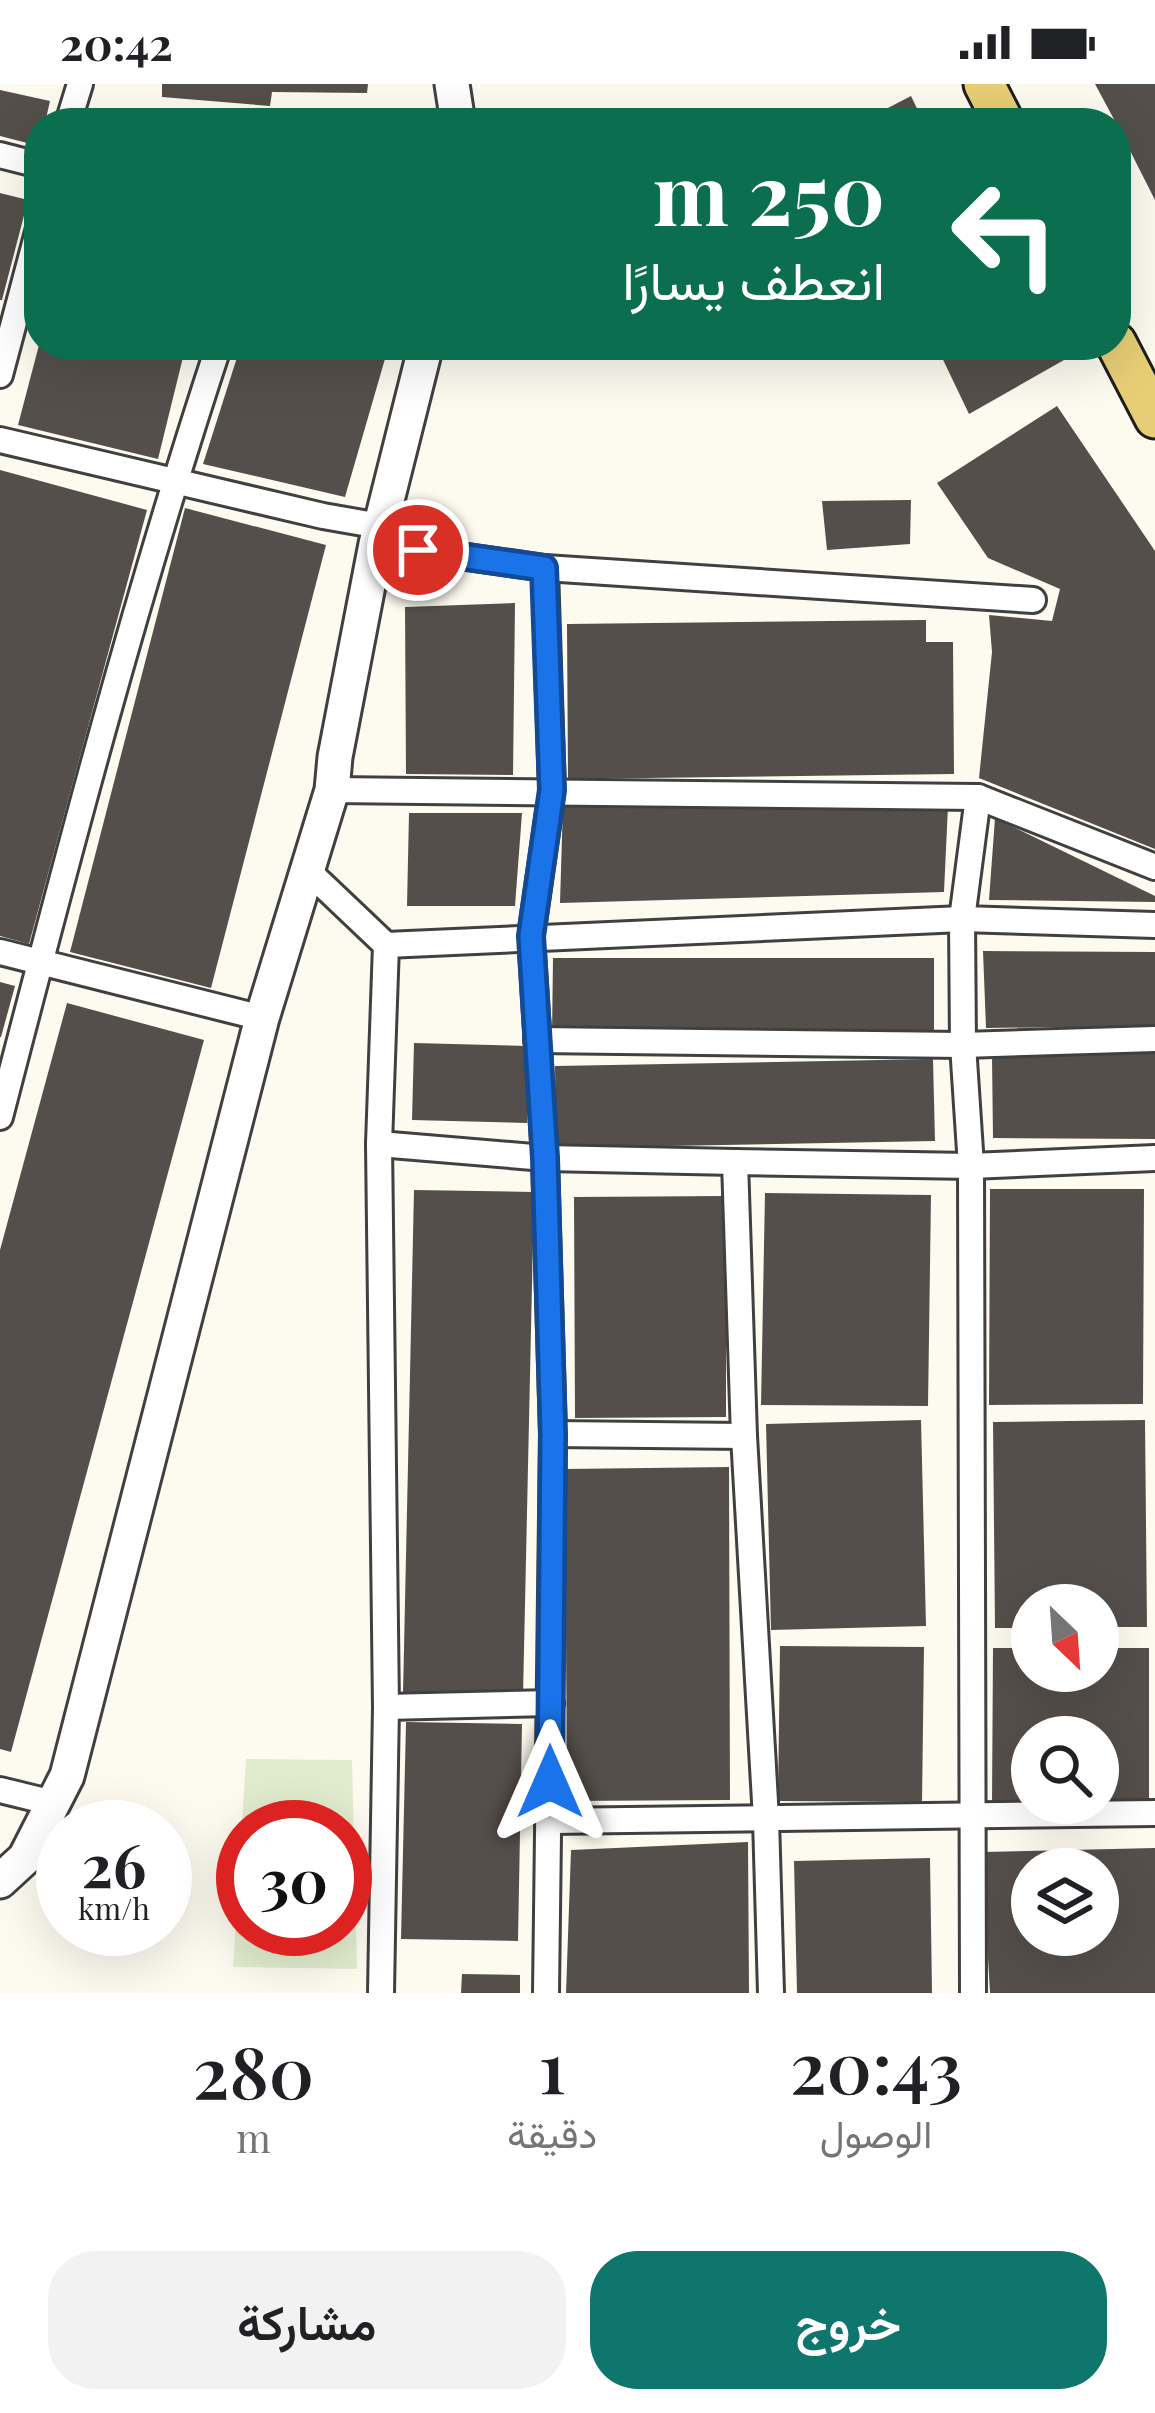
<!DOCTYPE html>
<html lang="ar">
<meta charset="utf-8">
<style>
body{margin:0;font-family:"Playfair Display",Vazirmatn,serif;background:#f2f2f2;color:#202124;direction:rtl;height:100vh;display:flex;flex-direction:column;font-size:45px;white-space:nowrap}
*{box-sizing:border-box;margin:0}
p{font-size:39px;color:#757577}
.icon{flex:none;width:66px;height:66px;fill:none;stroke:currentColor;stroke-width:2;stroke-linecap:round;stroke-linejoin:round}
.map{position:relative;height:1909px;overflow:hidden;direction:ltr}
.panel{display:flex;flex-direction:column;background:#fff;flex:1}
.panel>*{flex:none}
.banner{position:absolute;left:24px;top:24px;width:1107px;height:252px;border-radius:48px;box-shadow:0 12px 48px #0002;direction:rtl;background:#0b6e4f;color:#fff;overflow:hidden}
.needle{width:78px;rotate:155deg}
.fabs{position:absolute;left:1011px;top:1500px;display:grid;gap:24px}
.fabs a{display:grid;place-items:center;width:108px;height:108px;border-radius:50%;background:#fff;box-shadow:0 12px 48px #0002;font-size:60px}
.speed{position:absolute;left:36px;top:1716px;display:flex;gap:24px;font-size:60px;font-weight:700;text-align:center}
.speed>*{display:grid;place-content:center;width:156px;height:156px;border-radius:50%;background:#fff;box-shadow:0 12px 48px #0002;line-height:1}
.speed small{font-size:30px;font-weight:400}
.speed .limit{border:18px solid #d22;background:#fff;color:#111}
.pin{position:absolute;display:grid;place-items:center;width:102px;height:102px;color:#fff;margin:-51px;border:6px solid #fff;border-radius:50%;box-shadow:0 3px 12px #0007}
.me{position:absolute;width:132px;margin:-66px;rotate:0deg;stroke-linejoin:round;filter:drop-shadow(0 0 9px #0008)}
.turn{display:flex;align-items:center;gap:42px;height:252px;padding:0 48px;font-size:54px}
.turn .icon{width:156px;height:156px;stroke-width:2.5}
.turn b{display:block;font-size:84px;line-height:102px}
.eta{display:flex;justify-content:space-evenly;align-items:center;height:204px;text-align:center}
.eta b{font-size:72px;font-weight:600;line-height:84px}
.action{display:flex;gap:24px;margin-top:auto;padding:24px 48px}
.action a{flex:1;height:138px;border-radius:48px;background:#0f766e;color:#fff;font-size:48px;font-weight:600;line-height:138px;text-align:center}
.action a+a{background:#f2f2f2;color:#202124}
.status{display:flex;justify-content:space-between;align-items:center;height:84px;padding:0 60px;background:#fff;direction:ltr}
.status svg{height:33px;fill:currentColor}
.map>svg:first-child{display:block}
.pitch{fill:#e1ecce;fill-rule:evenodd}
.building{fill:#554f4b;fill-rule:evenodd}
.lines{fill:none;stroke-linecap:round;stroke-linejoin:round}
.minor-casing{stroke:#404040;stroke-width:30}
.tertiary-casing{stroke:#404040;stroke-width:39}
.primary-casing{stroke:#1e1e1e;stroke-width:45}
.minor{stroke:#fff;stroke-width:24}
.tertiary{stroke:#fff;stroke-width:33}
.primary{stroke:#e7ce76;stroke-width:39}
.route-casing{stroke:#114b97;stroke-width:30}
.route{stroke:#1a73e8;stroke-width:21}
</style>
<div class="status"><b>20:42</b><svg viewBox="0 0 49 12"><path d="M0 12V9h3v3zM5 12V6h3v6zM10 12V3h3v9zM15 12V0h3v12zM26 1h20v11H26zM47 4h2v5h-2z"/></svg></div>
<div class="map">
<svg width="1155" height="1909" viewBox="0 0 1155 1909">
<rect width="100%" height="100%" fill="#fdfbf0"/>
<path class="pitch" d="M 246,1675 L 352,1676 L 357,1885 L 233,1883 ZM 243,1743 L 345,1743 L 345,1845 L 243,1845 Z"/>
<g class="building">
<polygon points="162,0 368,0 367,9 272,8 270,22 162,13"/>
<polygon points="1095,0 1155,0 1155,116 1116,39"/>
<polygon points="0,6 50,17 45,39 39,39 39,62 0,52"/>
<polygon points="911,12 924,39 859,39"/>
<polygon points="0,109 28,116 2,216 0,216"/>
<polygon points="39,261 186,261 158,375 18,341"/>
<polygon points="241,261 389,261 345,413 203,380"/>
<polygon points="936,261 1055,261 1064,276 969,330"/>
<polygon points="1057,322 1155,467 1155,765 979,694 992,568 989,531 1052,537 1060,505 988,474 937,399"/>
<polygon points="0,386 147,426 29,860 0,852"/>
<polygon points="911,416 910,460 827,466 822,417"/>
<polygon points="185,424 326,461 211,904 70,868"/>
<polygon points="515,519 513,691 406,690 405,523"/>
<polygon points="926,536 926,558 953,558 954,690 568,695 567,540"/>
<polygon points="563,720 948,722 944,808 560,819"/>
<polygon points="409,729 522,729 515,822 407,822"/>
<polygon points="995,734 1155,812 1155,818 989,816"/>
<polygon points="983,867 1155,868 1155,942 986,944"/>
<polygon points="553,874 934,874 934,950 552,951"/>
<polygon points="0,898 15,902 1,953 0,953"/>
<polygon points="67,919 204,956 11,1668 0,1665 0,1166"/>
<polygon points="414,959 528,962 527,1039 412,1036"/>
<polygon points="1155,969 1155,1055 993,1054 992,973"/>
<polygon points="933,975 935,1057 556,1064 555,982"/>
<polygon points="990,1105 1144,1105 1143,1320 989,1321"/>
<polygon points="414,1106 534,1108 523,1612 403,1610"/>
<polygon points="765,1109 931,1111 928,1322 761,1321"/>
<polygon points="726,1112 726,1333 575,1334 574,1113"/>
<polygon points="921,1336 926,1542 771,1546 766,1340"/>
<polygon points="1145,1336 1147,1543 1098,1543 1098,1521 1032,1521 1032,1544 995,1544 993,1338"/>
<polygon points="729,1383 730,1716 567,1717 565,1385"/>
<polygon points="780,1562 924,1563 922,1718 778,1717"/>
<polygon points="993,1564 1032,1564 1032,1587 1098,1587 1098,1564 1149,1564 1149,1719 1098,1719 1098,1653 1032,1653 1032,1719 992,1719"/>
<polygon points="406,1638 522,1640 518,1857 401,1855"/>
<polygon points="748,1758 749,1909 566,1909 571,1766"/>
<path d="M 1155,1764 L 1155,1909 L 990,1909 L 982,1768 ZM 1032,1785 L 1098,1785 L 1098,1851 L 1032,1851 Z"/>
<polygon points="930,1774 932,1909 797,1909 794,1777"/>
<polygon points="462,1890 520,1891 520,1909 461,1909"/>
</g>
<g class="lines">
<defs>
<g id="minor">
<polyline points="68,39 80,0"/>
<polyline points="0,71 39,81"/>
<polyline points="0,291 39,144"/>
<polyline points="0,356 323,432 380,442"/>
<polyline points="376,460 545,484 1033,516"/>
<polyline points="545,484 552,707 531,852 545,1074 553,1350 546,1909"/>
<polyline points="332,706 978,713 1155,783"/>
<polyline points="307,786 386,861 962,835 1155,841"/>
<polyline points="0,868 262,934"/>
<polyline points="537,956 963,961 1155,955"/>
<path d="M 0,1033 C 67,774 135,515 219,261"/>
<polyline points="379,1060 545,1074 735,1078 971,1082 1155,1074"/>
<polyline points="735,1078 744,1352 766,1735 771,1909"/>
<polyline points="553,1350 744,1352"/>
<polyline points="386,1623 551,1619"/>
<polyline points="0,1706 53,1719"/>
<polyline points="550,1737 1155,1729"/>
<polyline points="381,1909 386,1623 379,1060 386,861"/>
<polyline points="973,1909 971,1082 963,961 962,835 978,713"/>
</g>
<g id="tertiary">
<polyline points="452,0 458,39"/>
<polyline points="0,1797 25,1774 67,1692 262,934 332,706 335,673 376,460 426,261"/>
</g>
<g id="primary">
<polyline points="984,0 1004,39"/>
<polyline points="1116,259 1155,334"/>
</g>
</defs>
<use href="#minor" class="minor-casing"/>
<use href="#tertiary" class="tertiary-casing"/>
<use href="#primary" class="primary-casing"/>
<use href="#minor" class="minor"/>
<use href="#tertiary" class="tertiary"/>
<use href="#primary" class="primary"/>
</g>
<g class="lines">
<defs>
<polyline id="route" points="418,466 544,484 552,706 531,852 545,1074 553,1350 550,1698"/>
</defs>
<use href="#route" class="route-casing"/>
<use href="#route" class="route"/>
</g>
</svg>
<div class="fabs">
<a><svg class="needle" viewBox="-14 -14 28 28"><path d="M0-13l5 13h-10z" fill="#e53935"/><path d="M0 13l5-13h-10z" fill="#757577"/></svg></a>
<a><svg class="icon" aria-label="search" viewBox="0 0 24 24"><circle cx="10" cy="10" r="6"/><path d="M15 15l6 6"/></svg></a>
<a><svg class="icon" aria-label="layers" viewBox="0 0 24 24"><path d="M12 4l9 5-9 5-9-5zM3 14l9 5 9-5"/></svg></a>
</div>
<div class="speed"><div>26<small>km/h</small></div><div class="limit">30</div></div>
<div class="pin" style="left:418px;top:466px;background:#d93025"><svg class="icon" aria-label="arrive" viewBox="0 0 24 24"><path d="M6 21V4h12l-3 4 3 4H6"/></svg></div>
<svg class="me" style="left:550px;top:1698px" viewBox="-20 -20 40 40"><path d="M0-17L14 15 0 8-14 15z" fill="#1a73e8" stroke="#fff" stroke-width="4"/></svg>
<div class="banner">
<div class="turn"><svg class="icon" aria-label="left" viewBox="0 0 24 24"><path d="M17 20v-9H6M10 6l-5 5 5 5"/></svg><div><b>250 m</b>انعطف يسارًا</div></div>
</div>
</div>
<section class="panel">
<div class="eta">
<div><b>20:43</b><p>الوصول</p></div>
<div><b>1</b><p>دقيقة</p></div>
<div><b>280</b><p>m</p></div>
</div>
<div class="action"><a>خروج</a><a>مشاركة</a></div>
</section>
